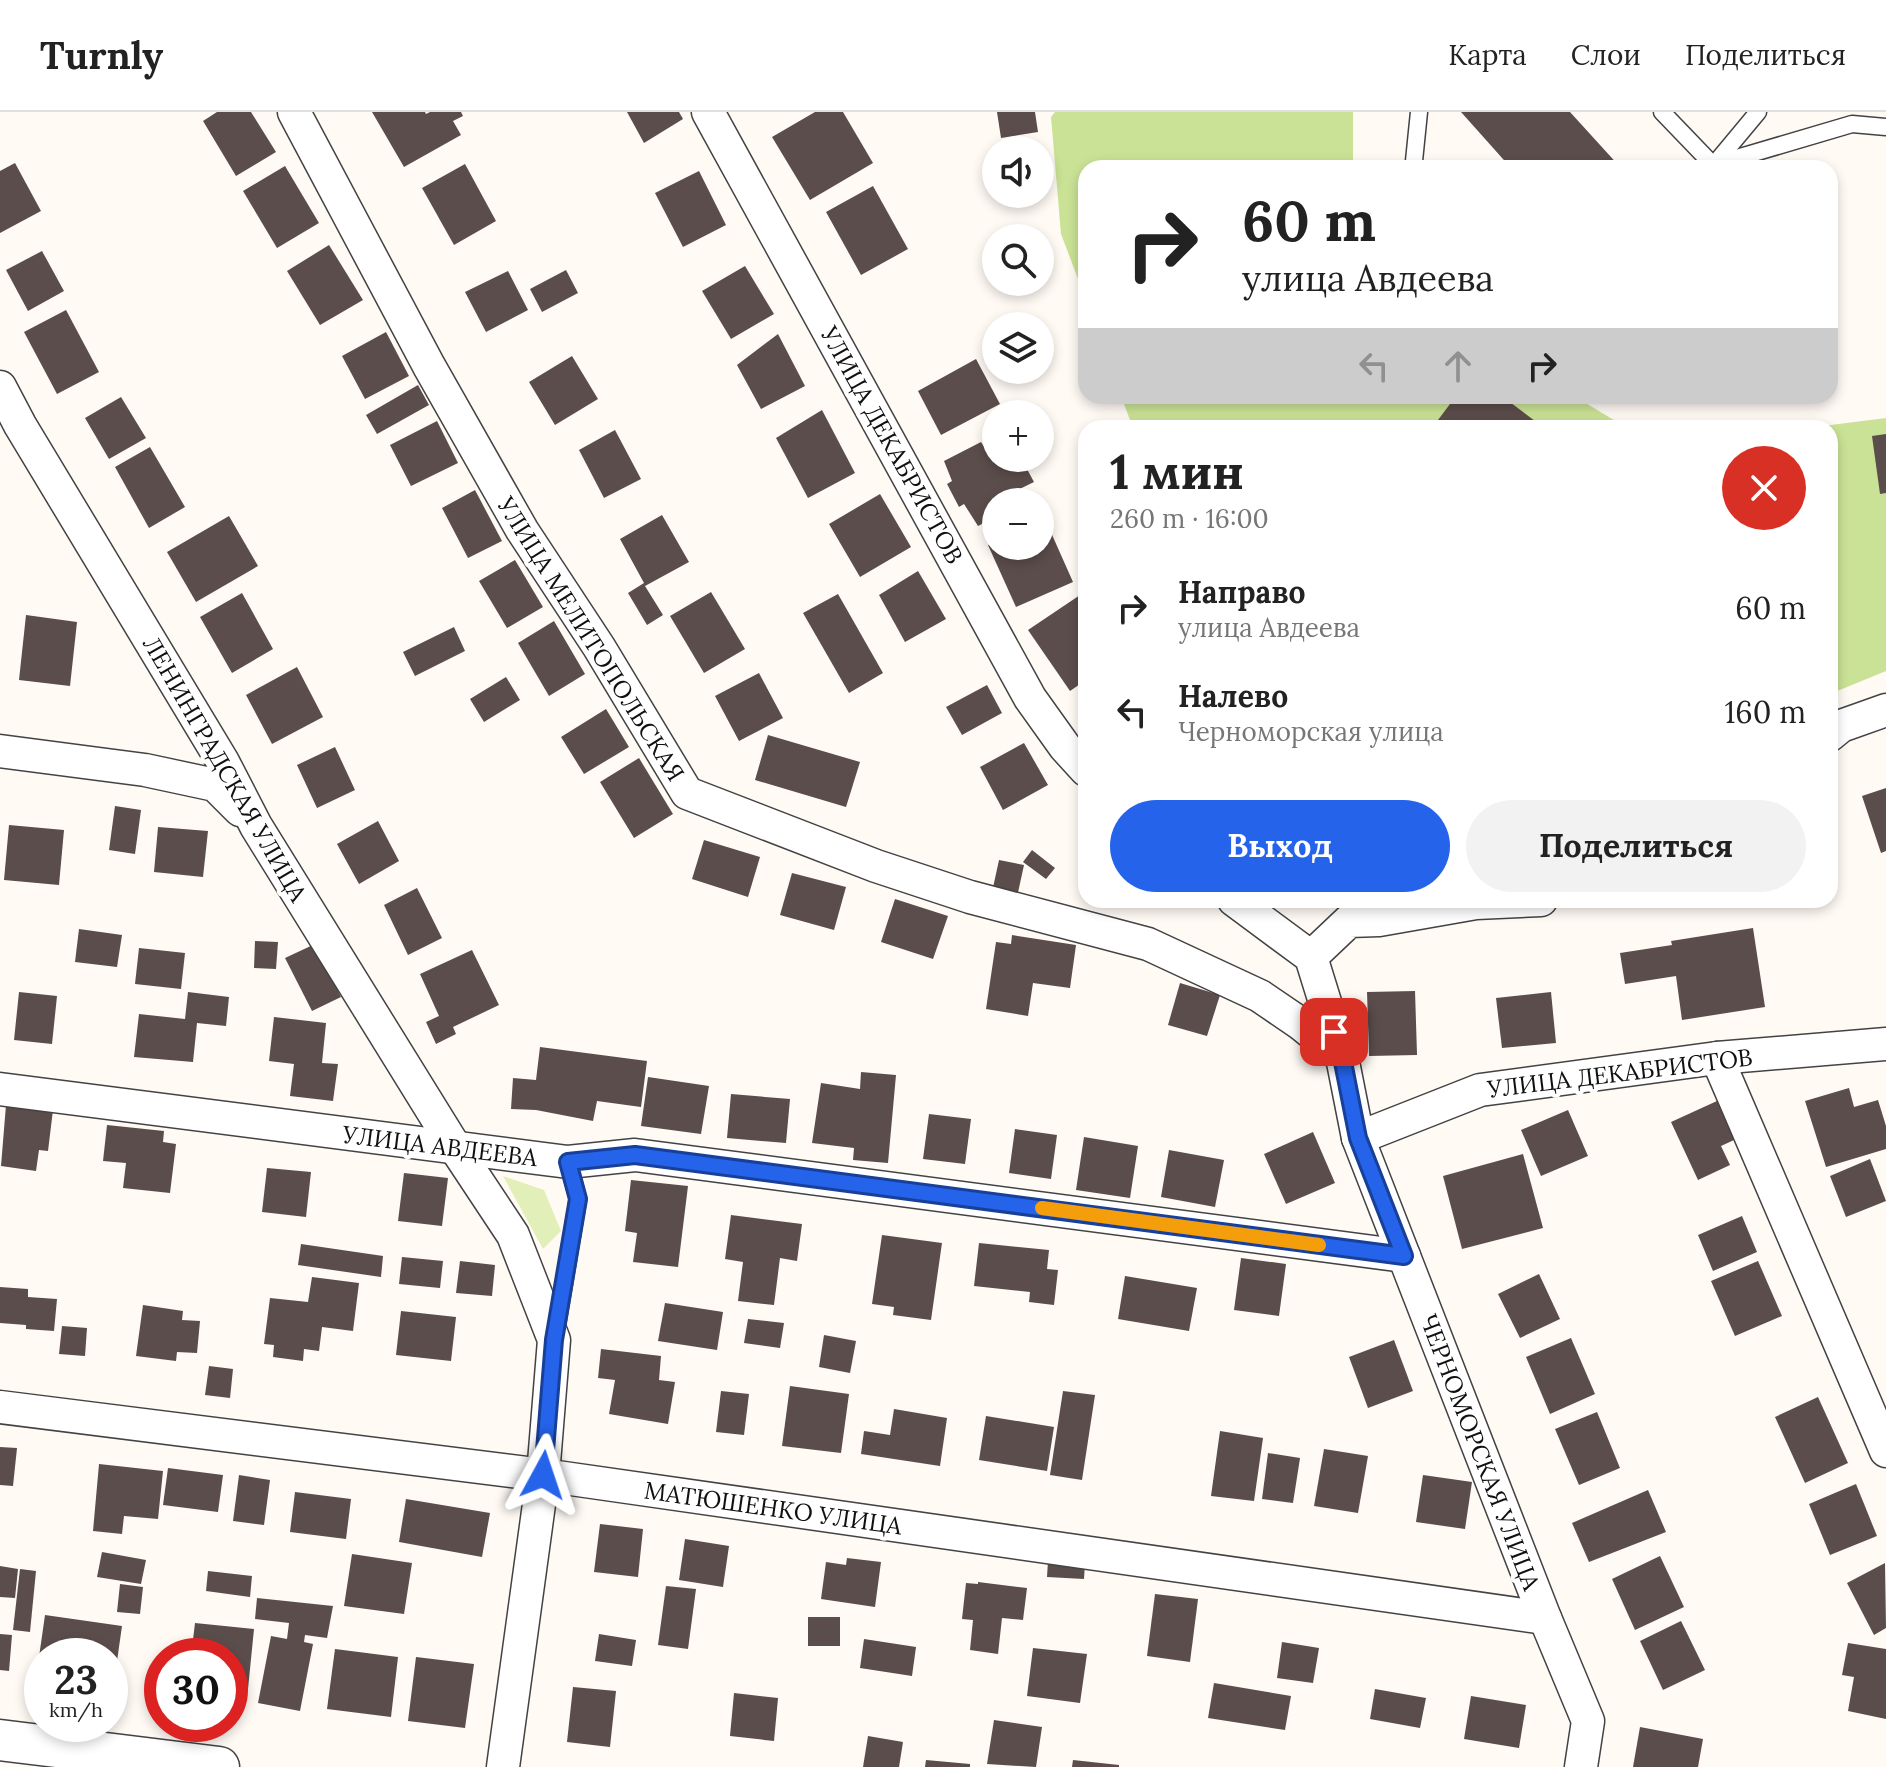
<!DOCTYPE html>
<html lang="ru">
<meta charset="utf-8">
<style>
body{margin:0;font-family:Lora,serif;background:#f2f2f2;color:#222;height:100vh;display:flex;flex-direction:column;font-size:30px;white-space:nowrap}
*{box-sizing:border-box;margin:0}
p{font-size:26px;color:#767676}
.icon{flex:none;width:44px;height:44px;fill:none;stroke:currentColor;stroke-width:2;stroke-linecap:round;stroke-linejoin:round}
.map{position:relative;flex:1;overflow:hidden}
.details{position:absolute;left:1078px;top:308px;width:760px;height:488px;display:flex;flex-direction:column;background:#fff;border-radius:24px;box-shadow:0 4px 12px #0003}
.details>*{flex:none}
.hud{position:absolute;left:1078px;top:48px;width:760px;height:244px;border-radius:24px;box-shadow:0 4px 12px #0003;background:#fff;color:#222;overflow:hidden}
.buttons{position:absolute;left:982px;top:24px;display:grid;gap:16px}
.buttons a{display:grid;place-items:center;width:72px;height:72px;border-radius:50%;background:#fff;box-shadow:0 4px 12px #0003;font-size:40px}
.speed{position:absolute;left:24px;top:1526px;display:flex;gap:16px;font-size:40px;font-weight:700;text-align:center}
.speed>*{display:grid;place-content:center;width:104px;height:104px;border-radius:50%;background:#fff;box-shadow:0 4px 12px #0003;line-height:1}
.speed small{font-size:20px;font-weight:400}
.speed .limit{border:12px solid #d22;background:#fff;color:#111}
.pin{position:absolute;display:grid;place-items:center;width:68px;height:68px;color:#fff;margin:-34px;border-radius:16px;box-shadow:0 4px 12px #0006}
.me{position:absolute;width:88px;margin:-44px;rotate:5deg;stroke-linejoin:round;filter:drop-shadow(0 0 6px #0008)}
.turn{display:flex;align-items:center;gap:28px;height:168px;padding:0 32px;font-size:36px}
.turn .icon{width:104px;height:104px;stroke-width:2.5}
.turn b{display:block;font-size:56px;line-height:68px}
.lanes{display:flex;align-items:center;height:76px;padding:0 32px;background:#0003;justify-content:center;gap:40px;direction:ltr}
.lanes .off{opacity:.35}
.round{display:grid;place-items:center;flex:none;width:84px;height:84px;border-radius:42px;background:#f2f2f2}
.headline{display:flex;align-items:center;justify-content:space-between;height:136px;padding:0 32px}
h1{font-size:48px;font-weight:800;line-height:60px}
.action{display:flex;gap:16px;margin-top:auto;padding:16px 32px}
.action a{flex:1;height:92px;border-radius:48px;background:#2563eb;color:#fff;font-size:32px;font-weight:800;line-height:92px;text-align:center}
.action a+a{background:#f2f2f2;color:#222}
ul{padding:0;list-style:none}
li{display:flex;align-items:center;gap:24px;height:104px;padding:0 32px}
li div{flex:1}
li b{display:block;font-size:30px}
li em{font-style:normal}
header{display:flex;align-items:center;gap:48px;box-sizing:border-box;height:112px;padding:0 40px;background:#fff;border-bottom:2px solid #e0e0e0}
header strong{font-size:38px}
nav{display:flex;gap:44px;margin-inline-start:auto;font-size:28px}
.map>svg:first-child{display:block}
.green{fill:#e2efb8}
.forest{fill:#cae295}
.building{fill:#5b4d4b}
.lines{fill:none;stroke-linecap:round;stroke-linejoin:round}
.service-casing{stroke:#434343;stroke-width:19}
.minor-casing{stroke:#434343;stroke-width:35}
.tertiary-casing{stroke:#434343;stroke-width:43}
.service{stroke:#fff;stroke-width:16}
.minor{stroke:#fff;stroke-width:32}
.tertiary{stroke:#fff;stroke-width:40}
.route-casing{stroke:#184099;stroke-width:20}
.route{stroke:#2563eb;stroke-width:14}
.slow{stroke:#f59e0b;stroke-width:14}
.labels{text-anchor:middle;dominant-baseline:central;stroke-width:8;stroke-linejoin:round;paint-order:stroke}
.street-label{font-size:24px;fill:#101010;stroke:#fff}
</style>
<header>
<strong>Turnly</strong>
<nav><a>Карта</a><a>Слои</a><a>Поделиться</a></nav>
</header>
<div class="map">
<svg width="1886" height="1655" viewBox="0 0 1886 1655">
<rect width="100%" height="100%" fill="#fffaf4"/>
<polygon class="green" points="503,1064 544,1078 561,1119 543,1137"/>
<g class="forest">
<polygon points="1055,0 1353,0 1353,56 1086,56 1086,188 1061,122 1051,5"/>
<polygon points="1121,284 1574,284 1627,316 1133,316"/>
<polygon points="1886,306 1886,559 1830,582 1830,316 1807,316"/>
</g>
<g class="building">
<polygon points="217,0 251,0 276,40 236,64 203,9"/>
<polygon points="372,0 425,0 426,2 430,0 461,0 463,4 453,9 461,23 404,55"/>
<polygon points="627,0 679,0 683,7 644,31"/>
<polygon points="815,0 843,0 873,51 810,88 772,25"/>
<polygon points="997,0 1035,0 1038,20 1001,26"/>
<polygon points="1461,0 1570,0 1621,56 1511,56"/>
<polygon points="1038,30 1039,38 1003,38 1003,36"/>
<polygon points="15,51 41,99 0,121 0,59"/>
<polygon points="465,52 496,109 454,133 422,76"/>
<polygon points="285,54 319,111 277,136 243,79"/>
<polygon points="699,59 726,113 683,135 655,81"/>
<polygon points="873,74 908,137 861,163 826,100"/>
<polygon points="329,133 363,188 320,213 287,159"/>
<polygon points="42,139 64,179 28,199 6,158"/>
<polygon points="745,154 774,202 731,227 702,179"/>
<polygon points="566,158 578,181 542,200 530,177"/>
<polygon points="508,159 528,198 486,220 465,180"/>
<polygon points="66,198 99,260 57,282 24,220"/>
<polygon points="386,220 409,264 365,287 342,244"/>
<polygon points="778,222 805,274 761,297 737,253"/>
<polygon points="572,244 598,287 555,313 529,270"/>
<polygon points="976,247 1000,292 941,323 918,279"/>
<polygon points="418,273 429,293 377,322 366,303"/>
<polygon points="1456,284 1502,284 1535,309 1530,316 1432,316"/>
<polygon points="121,285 146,326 109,347 85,306"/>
<polygon points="822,298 855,361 808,386 776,326"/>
<polygon points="437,309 458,351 411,374 390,333"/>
<polygon points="615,318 641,367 604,386 579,338"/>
<polygon points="1886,322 1886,381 1880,382 1872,324"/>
<polygon points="981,330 988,341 996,337 996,346 1021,346 1034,370 1009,382 1014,390 996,390 996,405 978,414 964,392 959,395 947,372 952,369 944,349"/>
<polygon points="150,335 185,395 149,416 115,355"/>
<polygon points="475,378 502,429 468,446 442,396"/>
<polygon points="880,382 911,435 860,465 829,412"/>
<polygon points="662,403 689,450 645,474 663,503 647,513 628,481 644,471 620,427"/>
<polygon points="229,404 258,454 196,490 167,440"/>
<polygon points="1045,407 1073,470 1016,495 988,433 996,429 996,434 1040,434 1040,409"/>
<polygon points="515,448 543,495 507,516 479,469"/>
<polygon points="918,459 946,507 905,530 879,483"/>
<polygon points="1086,479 1086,568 1070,579 1028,518"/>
<polygon points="711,480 745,537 704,561 670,504"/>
<polygon points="242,481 273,537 232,561 200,505"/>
<polygon points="838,482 883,561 849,581 803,501"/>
<polygon points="26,503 77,510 70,574 19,568"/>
<polygon points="554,509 585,562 549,584 518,531"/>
<polygon points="454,515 465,539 415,564 403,540"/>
<polygon points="297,555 323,605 272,632 246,583"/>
<polygon points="759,561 783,606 739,629 715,584"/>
<polygon points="506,565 520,588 484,610 470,587"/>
<polygon points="987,573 1002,601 962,623 946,595"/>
<polygon points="606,597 629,635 584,662 561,625"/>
<polygon points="768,623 860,650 846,695 755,668"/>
<polygon points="1024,631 1048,673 1003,698 980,655"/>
<polygon points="335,635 355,678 317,696 297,653"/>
<polygon points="639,646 673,702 634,726 600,670"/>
<polygon points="1886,676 1886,739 1881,741 1862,684"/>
<polygon points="115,694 141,698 135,742 109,738"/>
<polygon points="378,709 399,749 359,772 337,732"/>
<polygon points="9,713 64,718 59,773 4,768"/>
<polygon points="158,715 208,719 203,765 154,760"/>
<polygon points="704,728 760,745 748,785 692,767"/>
<polygon points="1032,738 1055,756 1046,767 1023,750"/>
<polygon points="999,748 1024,753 1017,785 992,780"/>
<polygon points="792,761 846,775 834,818 780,803"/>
<polygon points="417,776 442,826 408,843 384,793"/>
<polygon points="895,787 948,804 933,847 881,830"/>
<polygon points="1753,816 1765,895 1682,908 1676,864 1625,872 1620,841 1672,833 1671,829"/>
<polygon points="79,817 122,823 117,855 75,850"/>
<polygon points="1012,823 1076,833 1070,876 1033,871 1028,904 986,897 996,830 1011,832"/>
<polygon points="255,829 278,830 276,857 254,856"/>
<polygon points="315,832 341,885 312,899 285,846"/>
<polygon points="139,836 185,841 181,877 135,872"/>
<polygon points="472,838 499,893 453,915 456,922 436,932 426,910 439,904 420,862"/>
<polygon points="1180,871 1220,883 1207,924 1168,913"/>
<polygon points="1415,879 1417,943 1369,944 1367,880"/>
<polygon points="19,880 57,884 52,932 14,928"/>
<polygon points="188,880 229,885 226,914 197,911 193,950 134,945 139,902 185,907"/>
<polygon points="1551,880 1556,931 1502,936 1496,886"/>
<polygon points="274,905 326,911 322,951 338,952 333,989 290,984 294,952 269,949"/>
<polygon points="540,935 647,949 641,995 597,989 593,1009 536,998 511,997 513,966 536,968"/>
<polygon points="861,960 896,963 888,1051 853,1048 854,1036 812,1031 821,971 860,977"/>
<polygon points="648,965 709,974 701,1022 641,1014"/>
<polygon points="1849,976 1854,995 1878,988 1886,1014 1886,1037 1826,1055 1805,989"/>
<polygon points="731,982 790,987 786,1031 727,1026"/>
<polygon points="1717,989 1734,1028 1721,1034 1730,1053 1698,1068 1671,1010"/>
<polygon points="6,993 53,998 48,1039 39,1038 36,1059 1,1054"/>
<polygon points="1568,998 1588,1044 1541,1064 1521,1018"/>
<polygon points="929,1002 971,1007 965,1052 923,1047"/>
<polygon points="107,1013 164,1019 163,1030 176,1032 170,1081 123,1076 126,1051 103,1049"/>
<polygon points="1015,1017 1057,1023 1051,1067 1009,1061"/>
<polygon points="1313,1020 1335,1071 1286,1092 1264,1042"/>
<polygon points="1084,1025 1138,1034 1130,1086 1076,1078"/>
<polygon points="1169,1038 1224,1048 1215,1095 1161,1085"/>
<polygon points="1523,1042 1543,1116 1462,1137 1443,1064"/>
<polygon points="1870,1047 1886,1089 1846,1105 1830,1064"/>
<polygon points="267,1056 311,1060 306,1105 262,1100"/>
<polygon points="404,1061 448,1066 442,1114 398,1109"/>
<polygon points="631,1068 688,1074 678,1155 633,1150 637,1121 625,1119"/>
<polygon points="731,1103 802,1112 797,1149 780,1146 774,1193 738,1189 743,1150 725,1147"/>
<polygon points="1742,1104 1757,1140 1713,1159 1698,1123"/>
<polygon points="882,1123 942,1131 931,1208 893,1203 894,1195 872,1192"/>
<polygon points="979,1131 1049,1138 1047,1157 1058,1158 1054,1193 1029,1190 1030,1180 974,1174"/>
<polygon points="301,1132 383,1144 381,1165 298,1153"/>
<polygon points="402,1145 443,1149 440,1176 399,1172"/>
<polygon points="1241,1146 1286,1152 1279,1204 1234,1198"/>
<polygon points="460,1149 495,1153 492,1184 456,1181"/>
<polygon points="1758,1149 1782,1204 1735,1224 1711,1169"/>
<polygon points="1539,1162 1560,1207 1520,1226 1498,1182"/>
<polygon points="1125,1164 1197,1176 1189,1219 1118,1207"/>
<polygon points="312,1165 359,1171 353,1219 322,1215 319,1239 304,1237 303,1249 273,1245 274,1233 264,1232 270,1186 308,1190"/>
<polygon points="0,1175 28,1177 28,1185 57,1187 54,1219 26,1217 26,1213 0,1211"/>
<polygon points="665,1191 723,1200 717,1238 658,1229"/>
<polygon points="143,1193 183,1199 182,1208 200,1209 197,1241 177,1240 176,1249 136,1244"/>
<polygon points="401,1199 456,1205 451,1249 396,1243"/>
<polygon points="748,1207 784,1211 780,1236 744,1231"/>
<polygon points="62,1214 87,1216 85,1244 59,1242"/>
<polygon points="824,1223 856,1229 850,1261 819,1255"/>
<polygon points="1571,1226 1595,1282 1550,1302 1526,1245"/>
<polygon points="1394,1228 1413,1279 1368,1296 1349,1245"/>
<polygon points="601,1237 661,1244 659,1268 675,1270 668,1312 609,1302 615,1268 598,1266"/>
<polygon points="209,1254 233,1257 230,1286 205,1283"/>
<polygon points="790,1274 849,1282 841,1341 782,1334"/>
<polygon points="721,1279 749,1282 744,1323 716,1320"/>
<polygon points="1063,1279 1095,1283 1082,1368 1050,1363"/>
<polygon points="1818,1285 1848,1351 1805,1371 1775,1305"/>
<polygon points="894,1297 947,1306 940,1354 861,1342 864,1319 890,1323"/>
<polygon points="1597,1300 1620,1356 1579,1373 1555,1317"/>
<polygon points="986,1304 1054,1315 1047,1359 979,1348"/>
<polygon points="1220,1319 1263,1326 1254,1389 1211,1384"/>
<polygon points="0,1335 17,1336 13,1374 0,1373"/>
<polygon points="1324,1337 1368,1344 1358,1401 1314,1394"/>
<polygon points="1268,1341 1300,1346 1293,1391 1262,1387"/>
<polygon points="99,1352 163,1359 158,1407 124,1404 122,1422 93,1419"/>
<polygon points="168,1356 223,1363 218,1400 163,1393"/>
<polygon points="239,1363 270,1368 264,1413 233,1409"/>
<polygon points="1423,1363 1472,1370 1465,1417 1416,1410"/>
<polygon points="1856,1372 1877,1424 1830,1443 1809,1392"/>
<polygon points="1648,1378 1666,1420 1589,1450 1572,1411"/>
<polygon points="295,1380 351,1387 346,1427 290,1420"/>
<polygon points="406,1387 490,1401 482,1445 399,1430"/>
<polygon points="600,1412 643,1417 638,1465 594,1460"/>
<polygon points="685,1427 729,1434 723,1475 679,1468"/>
<polygon points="102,1440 146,1448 141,1472 97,1465"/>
<polygon points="352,1442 412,1451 404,1502 344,1494"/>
<polygon points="1660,1444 1684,1495 1635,1518 1612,1467"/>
<polygon points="847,1446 881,1450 875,1495 821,1487 826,1450 846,1453"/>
<polygon points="1048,1449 1085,1451 1084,1467 1047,1465"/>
<polygon points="1885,1451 1886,1516 1874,1523 1847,1471"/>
<polygon points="0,1454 18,1457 15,1486 0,1485"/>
<polygon points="20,1457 36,1459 30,1520 13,1518"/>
<polygon points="208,1459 252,1464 250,1485 206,1479"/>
<polygon points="978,1470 1027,1476 1023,1508 1002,1506 998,1542 970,1538 973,1508 962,1507 966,1471 978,1472"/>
<polygon points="120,1472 143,1475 140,1502 117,1500"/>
<polygon points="666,1474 696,1477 688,1537 658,1533"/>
<polygon points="1155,1482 1198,1487 1190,1550 1147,1544"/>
<polygon points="257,1486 333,1494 327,1526 305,1523 304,1530 313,1532 300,1599 258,1591 271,1524 287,1527 289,1511 255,1507"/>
<polygon points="45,1503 122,1514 115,1563 110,1562 110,1544 42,1544 42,1553 38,1552"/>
<rect x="808" y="1505" width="32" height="29"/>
<polygon points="1681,1509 1705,1558 1663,1578 1640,1529"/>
<polygon points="195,1511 254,1517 248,1577 238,1576 237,1590 230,1589 230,1544 191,1544"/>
<polygon points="0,1522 12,1523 9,1559 0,1558"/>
<polygon points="599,1522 636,1528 632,1554 595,1549"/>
<polygon points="864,1527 916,1535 912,1564 860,1556"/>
<polygon points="1282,1530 1319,1536 1313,1571 1277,1566"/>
<polygon points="1848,1531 1886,1537 1886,1607 1848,1599 1854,1565 1842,1563"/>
<polygon points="1033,1536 1087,1542 1080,1591 1027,1584"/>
<polygon points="335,1537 398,1545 391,1605 327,1597"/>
<polygon points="416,1545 474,1552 465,1616 408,1609"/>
<polygon points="1214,1571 1291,1584 1285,1618 1208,1606"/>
<polygon points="573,1575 616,1579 610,1635 567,1630"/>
<polygon points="1375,1577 1426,1586 1420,1616 1370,1607"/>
<polygon points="734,1581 778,1586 774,1629 730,1624"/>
<polygon points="1471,1584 1526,1593 1519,1636 1464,1627"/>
<polygon points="994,1608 1042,1615 1036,1655 987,1652"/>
<polygon points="1640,1615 1703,1627 1698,1655 1633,1655"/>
<polygon points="868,1624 903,1630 899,1655 863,1655"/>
<polygon points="926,1648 970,1652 970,1655 925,1655"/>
<polygon points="1073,1648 1119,1653 1119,1655 1072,1655"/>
</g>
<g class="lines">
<defs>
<g id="service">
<polyline points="1662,0 1713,53"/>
<polyline points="1713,53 1852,12 1886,15"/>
<polyline points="1713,54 1758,0"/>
<polyline points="1416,56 1414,49 1419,0"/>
<polyline points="556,1219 578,1087 568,1050"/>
</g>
<g id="minor">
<polyline points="294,0 429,254 522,418 599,535 687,681 876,754 970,785 1148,832 1260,884 1301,912 1342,945"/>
<polyline points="708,0 1030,586 1065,635 1086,658"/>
<polyline points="0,275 20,313 223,650 256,714 456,1037 513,1123 554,1228 543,1363 503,1655"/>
<polyline points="1830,623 1841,614 1886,598"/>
<polyline points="0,639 145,658 215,673 240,698"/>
<polyline points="1234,788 1311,845 1342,945 1358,1026 1545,1506 1588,1609 1581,1655"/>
<polyline points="1311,845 1349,809 1379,808 1476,791 1541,788"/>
<polyline points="1717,946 1886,1339"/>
<polyline points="0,977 568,1050 635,1043 1404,1144"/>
<polyline points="1358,1026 1480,978 1717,946 1886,932"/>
<polyline points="0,1295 543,1363 1545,1506"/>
</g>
<polyline id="tertiary" points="0,1628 219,1655"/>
</defs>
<use href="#service" class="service-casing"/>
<use href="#minor" class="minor-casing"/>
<use href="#tertiary" class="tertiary-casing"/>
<use href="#service" class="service"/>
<use href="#minor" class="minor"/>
<use href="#tertiary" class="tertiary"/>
</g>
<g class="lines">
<defs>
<polyline id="route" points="543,1363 554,1228 578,1087 568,1050 635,1043 1404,1144 1358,1026 1342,945 1334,920"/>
</defs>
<use href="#route" class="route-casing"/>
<use href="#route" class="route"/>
<polyline class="slow" points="1042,1096 1319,1133"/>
</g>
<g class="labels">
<g class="street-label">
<text transform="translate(892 333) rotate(61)">УЛИЦА ДЕКАБРИСТОВ</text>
<text transform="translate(591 527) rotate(58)">УЛИЦА МЕЛИТОПОЛЬСКАЯ</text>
<text transform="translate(225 657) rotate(60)">ЛЕНИНГРАДСКАЯ УЛИЦА</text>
<text transform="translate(1620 961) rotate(-7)">УЛИЦА ДЕКАБРИСТОВ</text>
<text transform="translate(440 1034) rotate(7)">УЛИЦА АВДЕЕВА</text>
<text transform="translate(1480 1340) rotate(69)">ЧЕРНОМОРСКАЯ УЛИЦА</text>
<text transform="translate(773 1396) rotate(8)">МАТЮШЕНКО УЛИЦА</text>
</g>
</g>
</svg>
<div class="buttons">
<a><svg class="icon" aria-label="sound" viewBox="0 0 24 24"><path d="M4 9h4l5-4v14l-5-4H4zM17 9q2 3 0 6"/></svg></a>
<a><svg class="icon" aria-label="search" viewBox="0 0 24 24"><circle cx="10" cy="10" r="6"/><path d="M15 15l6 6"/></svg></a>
<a><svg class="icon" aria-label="layers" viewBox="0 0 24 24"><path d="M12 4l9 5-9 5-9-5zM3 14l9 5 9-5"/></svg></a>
<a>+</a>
<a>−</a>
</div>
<div class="speed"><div>23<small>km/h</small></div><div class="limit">30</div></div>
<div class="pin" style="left:1334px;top:920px;background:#d93025"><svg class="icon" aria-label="arrive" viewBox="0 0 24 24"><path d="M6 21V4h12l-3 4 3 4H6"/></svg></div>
<svg class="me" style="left:543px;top:1363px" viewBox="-20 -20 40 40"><path d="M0-17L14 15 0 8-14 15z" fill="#2563eb" stroke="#fff" stroke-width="4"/></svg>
<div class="hud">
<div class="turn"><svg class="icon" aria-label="right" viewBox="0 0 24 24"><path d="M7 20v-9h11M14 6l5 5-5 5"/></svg><div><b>60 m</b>улица Авдеева</div></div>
<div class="lanes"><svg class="icon off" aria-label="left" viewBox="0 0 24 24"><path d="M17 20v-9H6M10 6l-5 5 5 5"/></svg><svg class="icon off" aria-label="ahead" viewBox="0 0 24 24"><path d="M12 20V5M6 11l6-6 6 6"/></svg><svg class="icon" aria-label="right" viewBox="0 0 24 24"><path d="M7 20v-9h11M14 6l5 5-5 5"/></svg></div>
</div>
<section class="details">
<div class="headline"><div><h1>1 мин</h1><p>260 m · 16:00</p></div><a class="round" style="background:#d93025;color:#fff"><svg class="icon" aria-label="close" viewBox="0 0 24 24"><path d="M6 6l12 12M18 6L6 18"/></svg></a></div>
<ul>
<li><svg class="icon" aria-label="right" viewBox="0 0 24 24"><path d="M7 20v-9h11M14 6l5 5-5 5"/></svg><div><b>Направо</b><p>улица Авдеева</p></div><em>60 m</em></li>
<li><svg class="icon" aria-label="left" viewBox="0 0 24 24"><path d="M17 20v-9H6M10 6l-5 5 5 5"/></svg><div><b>Налево</b><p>Черноморская улица</p></div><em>160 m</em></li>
</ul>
<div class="action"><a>Выход</a><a>Поделиться</a></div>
</section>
</div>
